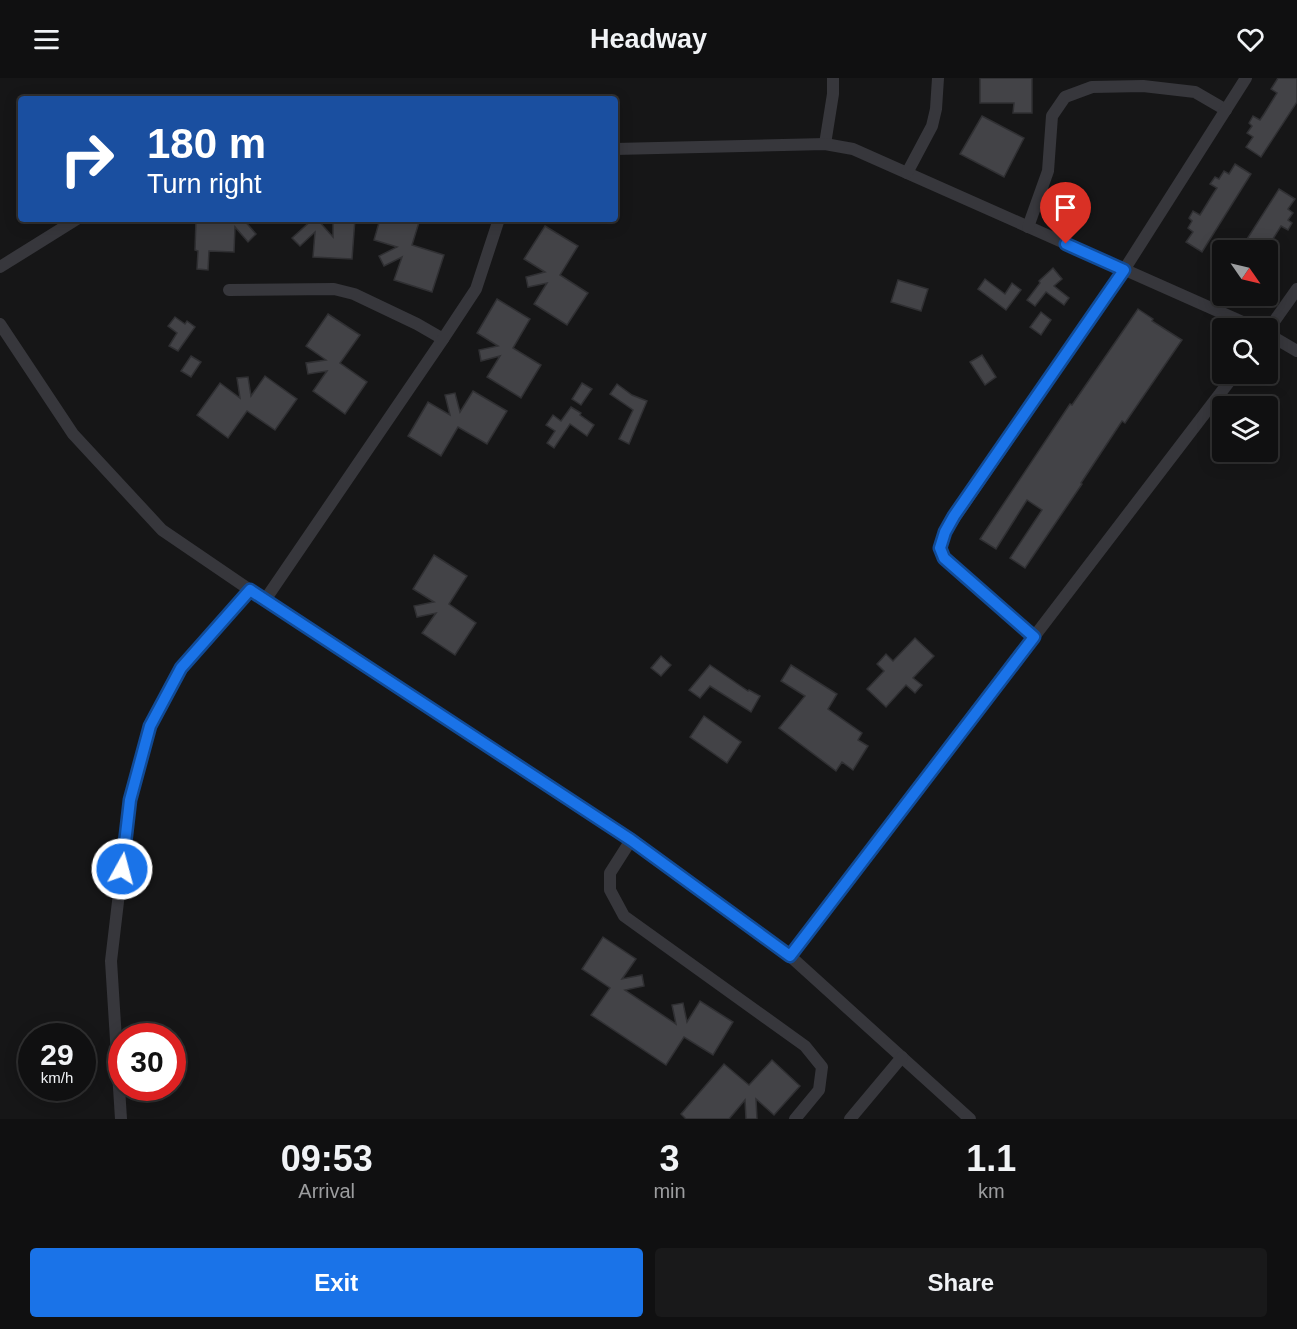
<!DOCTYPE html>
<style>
body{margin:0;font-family:Arial,sans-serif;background:#19191a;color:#f1f3f6;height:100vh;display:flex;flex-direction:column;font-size:22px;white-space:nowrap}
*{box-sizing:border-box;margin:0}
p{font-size:20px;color:#9c9d9f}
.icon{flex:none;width:33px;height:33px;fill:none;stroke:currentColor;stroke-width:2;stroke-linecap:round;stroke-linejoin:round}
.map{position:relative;height:1041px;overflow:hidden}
.sheet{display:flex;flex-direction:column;background:#101011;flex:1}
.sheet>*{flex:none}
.top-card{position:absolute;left:18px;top:18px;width:600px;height:126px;border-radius:6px;box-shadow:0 3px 15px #0003,0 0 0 2px #303031;background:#1a4fa0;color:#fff;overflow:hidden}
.needle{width:39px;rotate:124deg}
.tools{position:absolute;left:1212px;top:162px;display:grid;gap:12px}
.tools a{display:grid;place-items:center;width:66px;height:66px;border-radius:6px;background:#101011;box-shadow:0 3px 15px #0003,0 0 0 2px #303031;font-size:30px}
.speed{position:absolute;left:18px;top:945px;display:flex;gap:12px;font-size:30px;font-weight:700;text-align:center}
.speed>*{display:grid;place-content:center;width:78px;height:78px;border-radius:50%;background:#101011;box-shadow:0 3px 15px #0003,0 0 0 2px #303031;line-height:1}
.speed small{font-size:15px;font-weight:400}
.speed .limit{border:9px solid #d22;background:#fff;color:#111}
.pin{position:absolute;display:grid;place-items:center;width:51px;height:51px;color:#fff;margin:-62px -26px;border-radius:50% 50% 50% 0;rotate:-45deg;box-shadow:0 0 6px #0007}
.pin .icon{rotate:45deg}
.me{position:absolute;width:66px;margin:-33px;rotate:7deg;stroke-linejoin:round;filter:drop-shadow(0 0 4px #0008)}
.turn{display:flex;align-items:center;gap:21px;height:126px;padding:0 30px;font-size:27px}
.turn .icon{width:78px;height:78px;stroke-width:2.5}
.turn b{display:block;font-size:42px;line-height:51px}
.eta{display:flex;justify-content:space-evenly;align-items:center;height:102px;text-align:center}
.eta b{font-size:36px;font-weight:600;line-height:42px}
.cta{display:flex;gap:12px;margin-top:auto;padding:12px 30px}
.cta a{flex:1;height:69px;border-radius:6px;background:#1a73e8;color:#fff;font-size:24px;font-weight:600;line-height:69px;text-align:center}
.cta a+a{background:#19191a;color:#f1f3f6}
header{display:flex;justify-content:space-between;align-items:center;height:78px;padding:0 30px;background:#101011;font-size:27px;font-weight:600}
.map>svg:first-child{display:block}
.building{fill:#434347;stroke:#303033;stroke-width:1.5}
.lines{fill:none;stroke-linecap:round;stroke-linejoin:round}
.street{stroke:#37373c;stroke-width:12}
.route-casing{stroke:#114b97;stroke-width:15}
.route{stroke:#1a73e8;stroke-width:10}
</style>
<header><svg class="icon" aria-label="menu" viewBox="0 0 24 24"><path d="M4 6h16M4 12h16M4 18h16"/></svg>Headway<svg class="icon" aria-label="heart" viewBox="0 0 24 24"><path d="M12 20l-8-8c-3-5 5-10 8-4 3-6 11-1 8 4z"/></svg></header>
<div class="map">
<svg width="1297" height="1041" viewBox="0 0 1297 1041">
<rect width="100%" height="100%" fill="#161617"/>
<g class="building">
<polygon points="980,0 1032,0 1032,35 1013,35 1014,25 980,25"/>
<polygon points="1278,0 1297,0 1297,24 1261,79 1246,69 1253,59 1247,55 1252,48 1249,45 1253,38 1260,42 1264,36 1277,15 1271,11"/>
<polygon points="982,38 1024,60 1004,99 960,76"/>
<polygon points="1235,86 1251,96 1202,174 1186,164 1193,154 1188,150 1192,143 1189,140 1193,133 1200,137 1213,116 1217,110 1210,106 1215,99 1219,101 1224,93 1229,96"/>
<polygon points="1279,111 1295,121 1288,131 1293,135 1288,142 1292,145 1288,152 1281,148 1266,172 1240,172"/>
<polygon points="196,141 243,141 256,156 248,164 235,149 234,174 209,173 208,192 197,191 198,173 195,172"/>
<polygon points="313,141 317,141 333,159 333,142 346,142 346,141 355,141 352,181 313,179 315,154 300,168 292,160"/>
<polygon points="380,141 420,141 412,167 444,177 432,214 394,202 402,179 384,188 379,178 397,169 374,162"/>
<polygon points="545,148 578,168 560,197 588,215 567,247 534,226 547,205 528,209 526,199 545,194 524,181"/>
<polygon points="1053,190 1062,201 1054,208 1069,220 1064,227 1046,214 1035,228 1027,222 1040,205 1039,203"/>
<polygon points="985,201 1005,216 1012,205 1021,212 1006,232 978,211"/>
<polygon points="898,202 928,211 921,233 891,224"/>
<polygon points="497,221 530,241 513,270 541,287 521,320 487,299 500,278 481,283 479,272 498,268 477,255"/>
<polygon points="1138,231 1153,241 1152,243 1182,262 1125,345 1122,343 1081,405 1082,406 1025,490 1010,480 1042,432 1027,422 996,471 980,461 1070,326 1072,327"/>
<polygon points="1041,234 1051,242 1041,257 1030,249"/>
<polygon points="328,236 360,257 340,285 367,304 345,336 313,313 327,293 308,296 306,285 326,282 306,268"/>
<polygon points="175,239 185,246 187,243 195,249 178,273 169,268 177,255 168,248"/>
<polygon points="982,277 996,299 985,307 970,284"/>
<polygon points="191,278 201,284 191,299 181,293"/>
<polygon points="265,298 297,321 275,352 247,333 228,360 197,337 220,305 240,320 237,300 248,299 251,318"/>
<polygon points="582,305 592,311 581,327 572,321"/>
<polygon points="617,306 632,317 647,323 629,366 619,361 633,332 610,316"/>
<polygon points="473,313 507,333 487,366 458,349 441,378 408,358 428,324 450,337 445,317 455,315 460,334"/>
<polygon points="571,329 581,335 580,337 594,347 587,358 570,346 554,370 547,365 555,353 546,347 553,337 561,343"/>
<polygon points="434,477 467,498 449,526 476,545 455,577 422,555 436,535 417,539 414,528 434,524 413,511"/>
<polygon points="915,560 934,578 913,600 922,607 915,615 906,607 886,629 867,611 884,593 877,586 886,576 893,583"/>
<polygon points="661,578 671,587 661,598 651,590"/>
<polygon points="710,587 748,613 749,612 760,618 751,634 710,608 700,620 689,612"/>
<polygon points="791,587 837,616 828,631 862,655 858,662 868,668 853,692 842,684 836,693 779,650 805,618 781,603"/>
<polygon points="704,638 741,664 727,685 690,659"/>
<polygon points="603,859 636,881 622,901 642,897 644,908 625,912 676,946 672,927 683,925 687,944 700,923 733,944 713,977 684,959 666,987 591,937 610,910 582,891"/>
<polygon points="772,982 800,1008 774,1037 756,1021 757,1041 746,1041 745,1022 729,1041 686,1041 681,1036 724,986 749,1007"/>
</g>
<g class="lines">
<g class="street">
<polyline points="825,66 833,16 833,0"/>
<polyline points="615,71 825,66 853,71 1256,250"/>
<polyline points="907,95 932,48 936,31 938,0"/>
<polyline points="1028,149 1048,93 1052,38 1065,19 1092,9 1143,8 1195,14 1226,32"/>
<polyline points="0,189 77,141"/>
<polyline points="229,212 334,211 354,216 417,246 443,261"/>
<polyline points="0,246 73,356 162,452 250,512 631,762 790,878 970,1041"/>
<polyline points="1268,252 1297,211"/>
<polyline points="1268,256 1297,273"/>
<polyline points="265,522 443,261 476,211 499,141"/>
<polyline points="1033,559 944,480 940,469 945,454 1124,192 1246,0"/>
<polyline points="631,762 610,795 610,812 624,838 805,968 822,989 819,1012 795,1041"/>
<polyline points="790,878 1235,296"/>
<polyline points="121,1041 111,883 130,722 150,648 181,590 250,512"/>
<polyline points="850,1041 902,979"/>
</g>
</g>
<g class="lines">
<defs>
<polyline id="route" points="122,791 130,722 150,648 181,590 250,512 631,762 790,878 1034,559 944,480 940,470 945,454 954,438 1124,192 1066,166"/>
</defs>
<use href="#route" class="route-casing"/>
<use href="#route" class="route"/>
</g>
</svg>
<div class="tools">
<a><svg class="needle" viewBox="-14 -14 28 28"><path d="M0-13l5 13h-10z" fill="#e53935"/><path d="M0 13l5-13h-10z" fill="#9c9d9f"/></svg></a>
<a><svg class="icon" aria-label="search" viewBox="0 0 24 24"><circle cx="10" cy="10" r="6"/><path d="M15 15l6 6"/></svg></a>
<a><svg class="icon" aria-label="layers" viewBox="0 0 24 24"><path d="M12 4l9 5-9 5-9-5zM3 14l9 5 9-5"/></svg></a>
</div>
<div class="speed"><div>29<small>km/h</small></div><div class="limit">30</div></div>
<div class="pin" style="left:1066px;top:166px;background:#d93025"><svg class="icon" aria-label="arrive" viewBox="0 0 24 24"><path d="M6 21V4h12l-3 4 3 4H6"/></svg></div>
<svg class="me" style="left:122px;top:791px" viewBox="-20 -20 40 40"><circle r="17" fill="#1a73e8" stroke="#fff" stroke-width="3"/><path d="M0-11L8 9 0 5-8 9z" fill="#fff"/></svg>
<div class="top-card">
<div class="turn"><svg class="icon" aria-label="right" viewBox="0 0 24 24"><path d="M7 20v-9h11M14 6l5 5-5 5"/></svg><div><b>180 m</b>Turn right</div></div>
</div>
</div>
<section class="sheet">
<div class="eta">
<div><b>09:53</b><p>Arrival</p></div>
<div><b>3</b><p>min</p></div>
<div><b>1.1</b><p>km</p></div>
</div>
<div class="cta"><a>Exit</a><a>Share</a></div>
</section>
